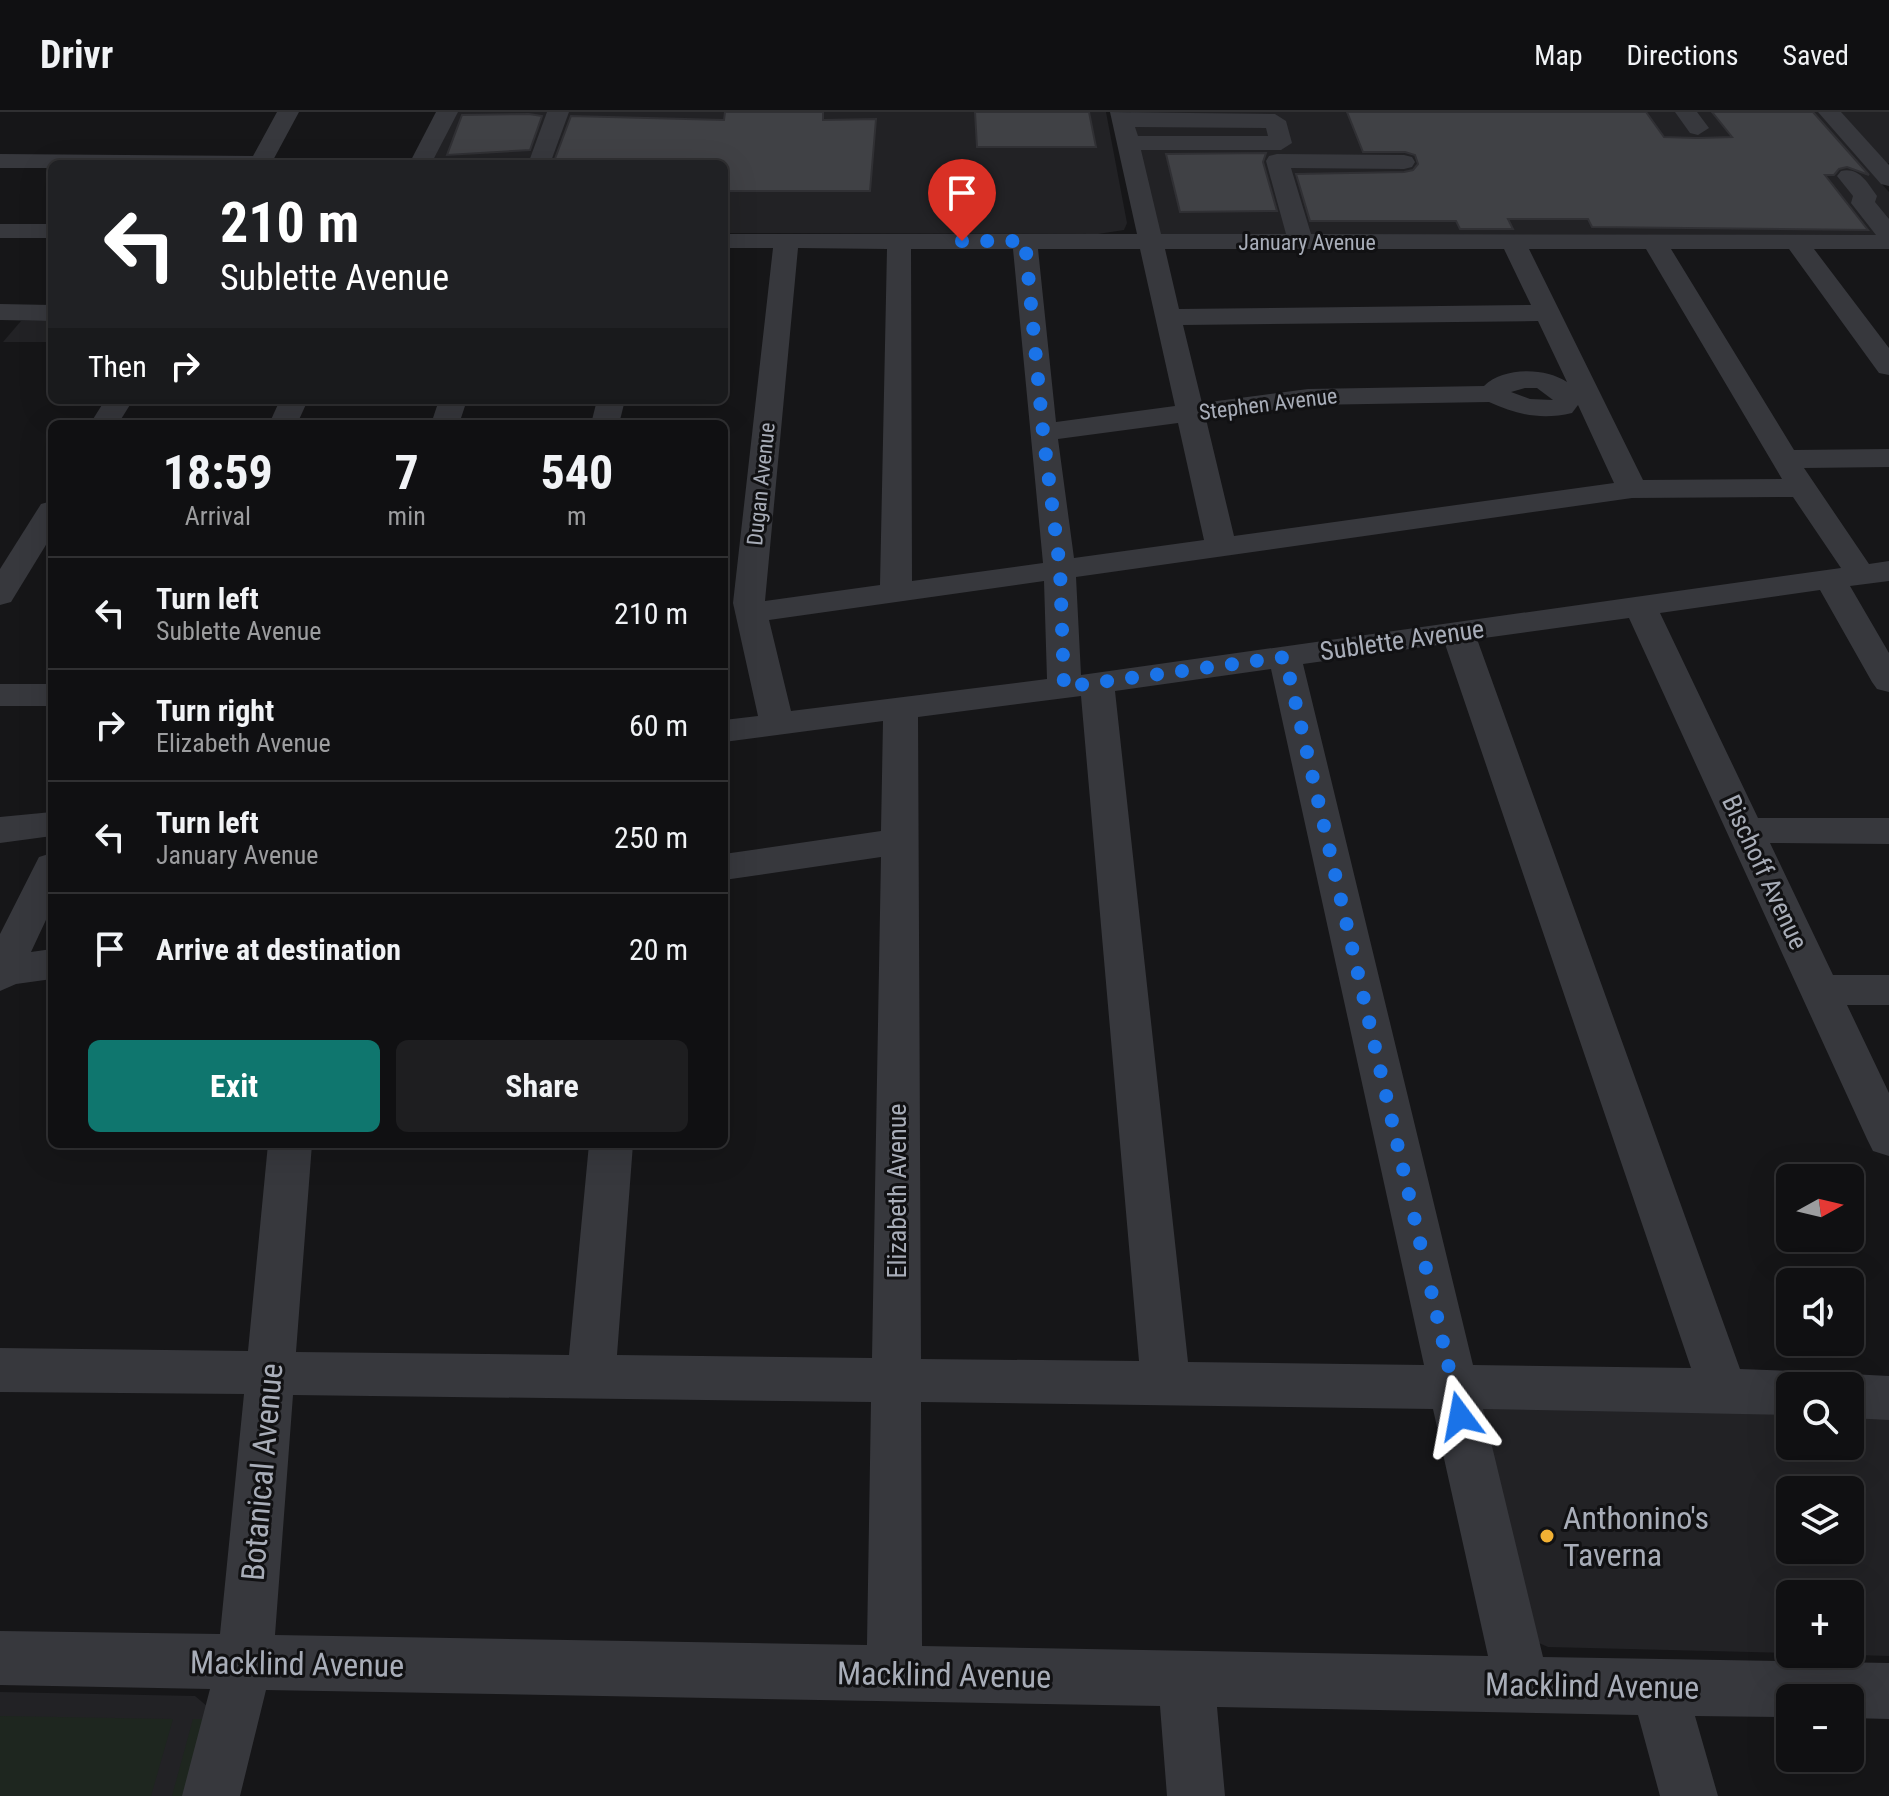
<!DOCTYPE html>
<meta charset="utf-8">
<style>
body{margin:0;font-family:"Roboto Condensed",sans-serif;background:#1e1e20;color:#f1f3f6;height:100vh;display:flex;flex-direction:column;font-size:30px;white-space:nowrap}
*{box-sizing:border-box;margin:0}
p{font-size:26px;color:#9c9d9f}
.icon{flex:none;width:44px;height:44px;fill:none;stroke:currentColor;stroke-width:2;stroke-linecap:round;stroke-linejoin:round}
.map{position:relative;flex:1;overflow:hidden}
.side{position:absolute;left:48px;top:308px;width:680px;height:728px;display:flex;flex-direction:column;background:#101012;border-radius:12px;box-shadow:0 8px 32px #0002,0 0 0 2px #303032}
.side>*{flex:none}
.banner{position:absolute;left:48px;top:48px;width:680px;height:244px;border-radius:12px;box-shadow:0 8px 32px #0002,0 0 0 2px #303032;background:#202124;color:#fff;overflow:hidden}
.needle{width:52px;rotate:82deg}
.controls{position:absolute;left:1776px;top:1052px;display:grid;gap:16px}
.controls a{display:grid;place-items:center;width:88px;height:88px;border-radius:12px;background:#101012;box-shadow:0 8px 32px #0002,0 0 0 2px #303032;font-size:40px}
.pin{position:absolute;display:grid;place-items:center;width:68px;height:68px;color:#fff;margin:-82px -34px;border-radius:50% 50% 50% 0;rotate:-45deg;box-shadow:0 0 8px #0007}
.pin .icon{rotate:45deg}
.me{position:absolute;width:88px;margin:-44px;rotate:347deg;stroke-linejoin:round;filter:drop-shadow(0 0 6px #0008)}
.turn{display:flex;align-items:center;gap:28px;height:168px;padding:0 40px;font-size:36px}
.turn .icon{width:104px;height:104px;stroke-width:2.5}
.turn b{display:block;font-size:56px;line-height:68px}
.then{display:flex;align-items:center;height:76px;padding:0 40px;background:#0003;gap:16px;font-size:30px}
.eta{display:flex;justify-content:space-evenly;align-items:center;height:136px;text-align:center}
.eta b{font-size:48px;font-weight:700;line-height:56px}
.action{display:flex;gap:16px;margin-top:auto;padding:16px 40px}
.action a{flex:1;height:92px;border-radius:12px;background:#0f766e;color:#fff;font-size:32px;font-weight:700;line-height:92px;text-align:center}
.action a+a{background:#1e1e20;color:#f1f3f6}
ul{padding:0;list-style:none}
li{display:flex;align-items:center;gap:24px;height:112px;padding:0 40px;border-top:2px solid #303032}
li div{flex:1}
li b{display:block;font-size:30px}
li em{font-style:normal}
header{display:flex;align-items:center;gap:48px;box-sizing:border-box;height:112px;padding:0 40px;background:#101012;border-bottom:2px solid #303032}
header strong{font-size:38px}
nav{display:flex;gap:44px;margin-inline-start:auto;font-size:28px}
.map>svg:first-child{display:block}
.built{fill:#222225;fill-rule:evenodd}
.green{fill:#1e261f}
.building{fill:#404145;stroke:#303034;stroke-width:2}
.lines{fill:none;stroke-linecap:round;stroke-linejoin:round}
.minor{fill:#37383d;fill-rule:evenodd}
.route{stroke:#1a73e8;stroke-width:14;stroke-dasharray:0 25.2}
.poi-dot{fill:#f2b134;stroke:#111113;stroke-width:3}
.labels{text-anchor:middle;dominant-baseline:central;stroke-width:6;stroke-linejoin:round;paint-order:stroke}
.far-street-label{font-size:22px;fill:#a8adb8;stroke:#111113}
.street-label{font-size:26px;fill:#a8adb8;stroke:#111113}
.near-street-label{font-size:32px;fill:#a8adb8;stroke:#111113}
.near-poi-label{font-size:32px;fill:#a8adb8;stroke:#111113;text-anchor:start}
</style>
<header>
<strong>Drivr</strong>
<nav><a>Map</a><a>Directions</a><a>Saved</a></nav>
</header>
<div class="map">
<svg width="1889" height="1684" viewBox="0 0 1889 1684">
<rect width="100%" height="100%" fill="#161618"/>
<g class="built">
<polygon points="456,0 1106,0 1127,111 1124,118 1098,122 724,121 724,52 430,52"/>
<polygon points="1131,0 1819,0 1889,80 1889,124 1157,124"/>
<polygon points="1840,0 1889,0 1889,51 1887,51"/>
<polygon points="21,209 52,209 52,230 3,230"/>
<path d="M 1473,1286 L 1790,1297 L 1790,1334 L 1850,1334 L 1850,1299 L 1889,1300 L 1889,1544 L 1821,1542 L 1850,1542 L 1850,1482 L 1790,1482 L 1790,1541 L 1548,1535 L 1532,1528 ZM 1790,1378 L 1850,1378 L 1850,1438 L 1790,1438 Z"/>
<polygon points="0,1580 195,1584 208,1595 188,1684 0,1684"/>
</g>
<g class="green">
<polygon points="0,1604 173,1607 151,1684 0,1684"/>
<polygon points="193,1607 207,1607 188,1684 172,1684"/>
</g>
<g class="building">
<polygon points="725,0 823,0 823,8 876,7 870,79 724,79 724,52 553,52 571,4 724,8"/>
<polygon points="975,0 1089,0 1096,35 977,35"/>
<polygon points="1347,0 1646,0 1664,25 1697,26 1732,25 1712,0 1813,0 1869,63 1847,55 1839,57 1834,63 1825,63 1868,118 1592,115 1588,107 1508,107 1513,117 1460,117 1456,109 1310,109 1296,62 1404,60 1413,58 1418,52 1415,43 1405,40 1363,40"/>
<polygon points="529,2 542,4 530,38 447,43 462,3"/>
<polygon points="1266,41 1263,50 1277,99 1180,100 1166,42"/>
</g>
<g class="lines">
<g class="minor">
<polygon points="277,0 299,0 271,52 52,52 52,56 0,56 0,42 253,44"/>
<polygon points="436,0 458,0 431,52 409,52"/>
<polygon points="547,0 569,0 550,52 528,52"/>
<path d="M 1110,0 L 1275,2 L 1286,9 L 1292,31 L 1281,38 L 1141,38 L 1161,122 L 1286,122 L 1266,49 L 1269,44 L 1277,42 L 1404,43 L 1412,45 L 1415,50 L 1412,55 L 1404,57 L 1291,56 L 1311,122 L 1876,123 L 1851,91 L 1853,84 L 1837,64 L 1841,59 C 1859,55 1867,70 1877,84 L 1875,90 L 1889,107 L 1889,137 L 1814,137 L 1889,236 L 1889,263 L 1879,261 L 1789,137 L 1671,137 L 1794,338 L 1889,337 L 1889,355 L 1804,356 L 1869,452 L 1889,449 L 1889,469 L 1850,474 L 1889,541 L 1889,580 L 1877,577 L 1872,570 L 1820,478 L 1660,501 L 1758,706 L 1889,706 L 1889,732 L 1770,731 L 1833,863 L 1889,863 L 1889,893 L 1847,893 L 1889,981 L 1889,1044 L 1873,1039 L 1867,1027 L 1629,506 L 1477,527 L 1740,1257 L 1790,1259 L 1807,1265 L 1811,1274 L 1790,1274 L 1790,1303 L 1483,1297 L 1543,1545 L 1889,1551 L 1889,1607 L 1850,1606 L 1850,1586 L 1790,1586 L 1790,1605 L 1695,1604 L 1718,1684 L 1660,1684 L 1638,1603 L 1217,1595 L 1225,1684 L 1167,1684 L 1160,1594 L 266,1578 L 240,1684 L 182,1684 L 210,1577 L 0,1573 L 0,1519 L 220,1522 L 244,1282 L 0,1280 L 0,1236 L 248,1239 L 268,1032 L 312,1032 L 296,1240 L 569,1243 L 589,1032 L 633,1032 L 617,1243 L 872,1246 L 881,745 L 724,768 L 724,742 L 881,719 L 883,609 L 724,630 L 724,608 L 758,604 L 733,491 L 773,136 L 724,136 L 724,122 L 1137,122 ZM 1135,15 L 1266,16 L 1268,24 L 1138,24 ZM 798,136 L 887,137 L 880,473 L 765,489 ZM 911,137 L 1013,137 L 1043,451 L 912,469 ZM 1038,137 L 1140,137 L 1175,294 L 1056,310 ZM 1165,137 L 1504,137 L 1531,193 L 1179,197 ZM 1529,137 L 1646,137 L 1782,367 L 1643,368 ZM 1538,209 L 1567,270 C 1545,255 1503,255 1484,274 L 1308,277 L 1202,291 L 1183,213 ZM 1525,276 L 1537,276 L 1553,288 L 1530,287 L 1511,280 ZM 1489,290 C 1517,303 1542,308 1572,301 L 1578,293 L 1614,371 L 1234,424 L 1206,307 L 1308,293 ZM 1178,311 L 1204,428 L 1074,446 L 1058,327 ZM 1793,385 L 1841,456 L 1081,563 L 1076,465 L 1632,386 ZM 1044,469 L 1047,567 L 791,599 L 769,508 ZM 1445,532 L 1691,1256 L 1473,1253 L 1303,552 ZM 1271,557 L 1424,1253 L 1188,1250 L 1115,579 ZM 1081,584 L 1139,1249 L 921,1247 L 918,605 ZM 293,1283 L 871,1290 L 867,1533 L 275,1523 ZM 921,1290 L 1433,1297 L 1488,1544 L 922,1534 Z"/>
<polygon points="1675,0 1697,0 1709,16 1698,23 1690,21"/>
<polygon points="1818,0 1841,0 1889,53 1889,74 1881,72"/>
<rect x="0" y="112" width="52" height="14"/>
<polygon points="0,192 52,193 52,209 0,208"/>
<polygon points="105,288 133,288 118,312 90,312"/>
<polygon points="280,288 308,288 297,312 269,312"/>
<polygon points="439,288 467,288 459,312 431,312"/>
<polygon points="597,288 625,288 619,312 591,312"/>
<polygon points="52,389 52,423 11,490 0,493 0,457 41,392"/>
<rect x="0" y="572" width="52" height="22"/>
<polygon points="52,700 52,724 0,731 0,705"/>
<polygon points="52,741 52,795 31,840 52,837 52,867 16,872 0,879 0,822 39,745"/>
<polygon points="1850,1262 1889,1264 1889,1308 1850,1306 1850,1274 1830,1274 1832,1268"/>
</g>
</g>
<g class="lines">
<polyline class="route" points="962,129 1025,129 1043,320 1060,457 1064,575 1285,545 1460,1304"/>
</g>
<circle class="poi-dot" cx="1547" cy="1424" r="8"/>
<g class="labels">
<g class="far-street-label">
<text x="1307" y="130">January Avenue</text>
<text transform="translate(1268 292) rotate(-7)">Stephen Avenue</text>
<text transform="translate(761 372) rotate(-84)">Dugan Avenue</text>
</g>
<g class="street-label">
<text transform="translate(1402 528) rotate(-8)">Sublette Avenue</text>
<text transform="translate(1765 760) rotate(65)">Bischoff Avenue</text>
<text transform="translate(897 1079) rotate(-90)">Elizabeth Avenue</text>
</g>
<g class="near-street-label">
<text transform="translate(262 1360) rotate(-85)">Botanical Avenue</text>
<text transform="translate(297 1552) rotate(1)">Macklind Avenue</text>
<text transform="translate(944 1563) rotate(1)">Macklind Avenue</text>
<text transform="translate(1592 1574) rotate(1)">Macklind Avenue</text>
</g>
<g class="near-poi-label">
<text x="1563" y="1406">Anthonino's<tspan x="1563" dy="37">Taverna</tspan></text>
</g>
</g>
</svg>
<div class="controls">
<a><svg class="needle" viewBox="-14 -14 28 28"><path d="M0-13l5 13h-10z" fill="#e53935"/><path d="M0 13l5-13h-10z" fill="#9c9d9f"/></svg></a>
<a><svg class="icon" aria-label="sound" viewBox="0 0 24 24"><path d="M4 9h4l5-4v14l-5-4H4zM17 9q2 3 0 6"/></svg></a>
<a><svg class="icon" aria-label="search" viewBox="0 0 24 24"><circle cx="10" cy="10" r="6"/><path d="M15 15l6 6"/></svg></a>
<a><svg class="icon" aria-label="layers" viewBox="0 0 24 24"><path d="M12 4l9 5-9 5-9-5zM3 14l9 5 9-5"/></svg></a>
<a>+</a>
<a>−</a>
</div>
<div class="pin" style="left:962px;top:129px;background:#d93025"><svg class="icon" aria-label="arrive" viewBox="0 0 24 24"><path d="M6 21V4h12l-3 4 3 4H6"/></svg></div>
<svg class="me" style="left:1460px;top:1304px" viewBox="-20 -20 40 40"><path d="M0-17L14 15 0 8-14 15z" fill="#1a73e8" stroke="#fff" stroke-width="4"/></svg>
<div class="banner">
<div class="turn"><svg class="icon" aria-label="left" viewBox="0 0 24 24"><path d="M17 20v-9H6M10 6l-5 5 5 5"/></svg><div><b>210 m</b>Sublette Avenue</div></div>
<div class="then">Then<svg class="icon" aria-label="right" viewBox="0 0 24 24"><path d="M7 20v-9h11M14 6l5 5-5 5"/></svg></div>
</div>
<section class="side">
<div class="eta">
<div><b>18:59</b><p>Arrival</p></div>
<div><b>7</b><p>min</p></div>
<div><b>540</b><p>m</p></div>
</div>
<ul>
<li><svg class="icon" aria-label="left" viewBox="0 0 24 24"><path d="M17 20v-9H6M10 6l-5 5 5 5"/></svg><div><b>Turn left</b><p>Sublette Avenue</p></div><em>210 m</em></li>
<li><svg class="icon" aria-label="right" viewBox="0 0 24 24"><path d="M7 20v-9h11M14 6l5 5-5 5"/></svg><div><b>Turn right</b><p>Elizabeth Avenue</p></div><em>60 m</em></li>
<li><svg class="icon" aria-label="left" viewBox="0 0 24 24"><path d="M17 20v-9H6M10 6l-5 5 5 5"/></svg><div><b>Turn left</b><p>January Avenue</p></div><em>250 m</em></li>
<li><svg class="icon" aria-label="arrive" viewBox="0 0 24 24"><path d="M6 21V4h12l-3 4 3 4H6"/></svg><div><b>Arrive at destination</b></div><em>20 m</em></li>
</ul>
<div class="action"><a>Exit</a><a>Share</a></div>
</section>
</div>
